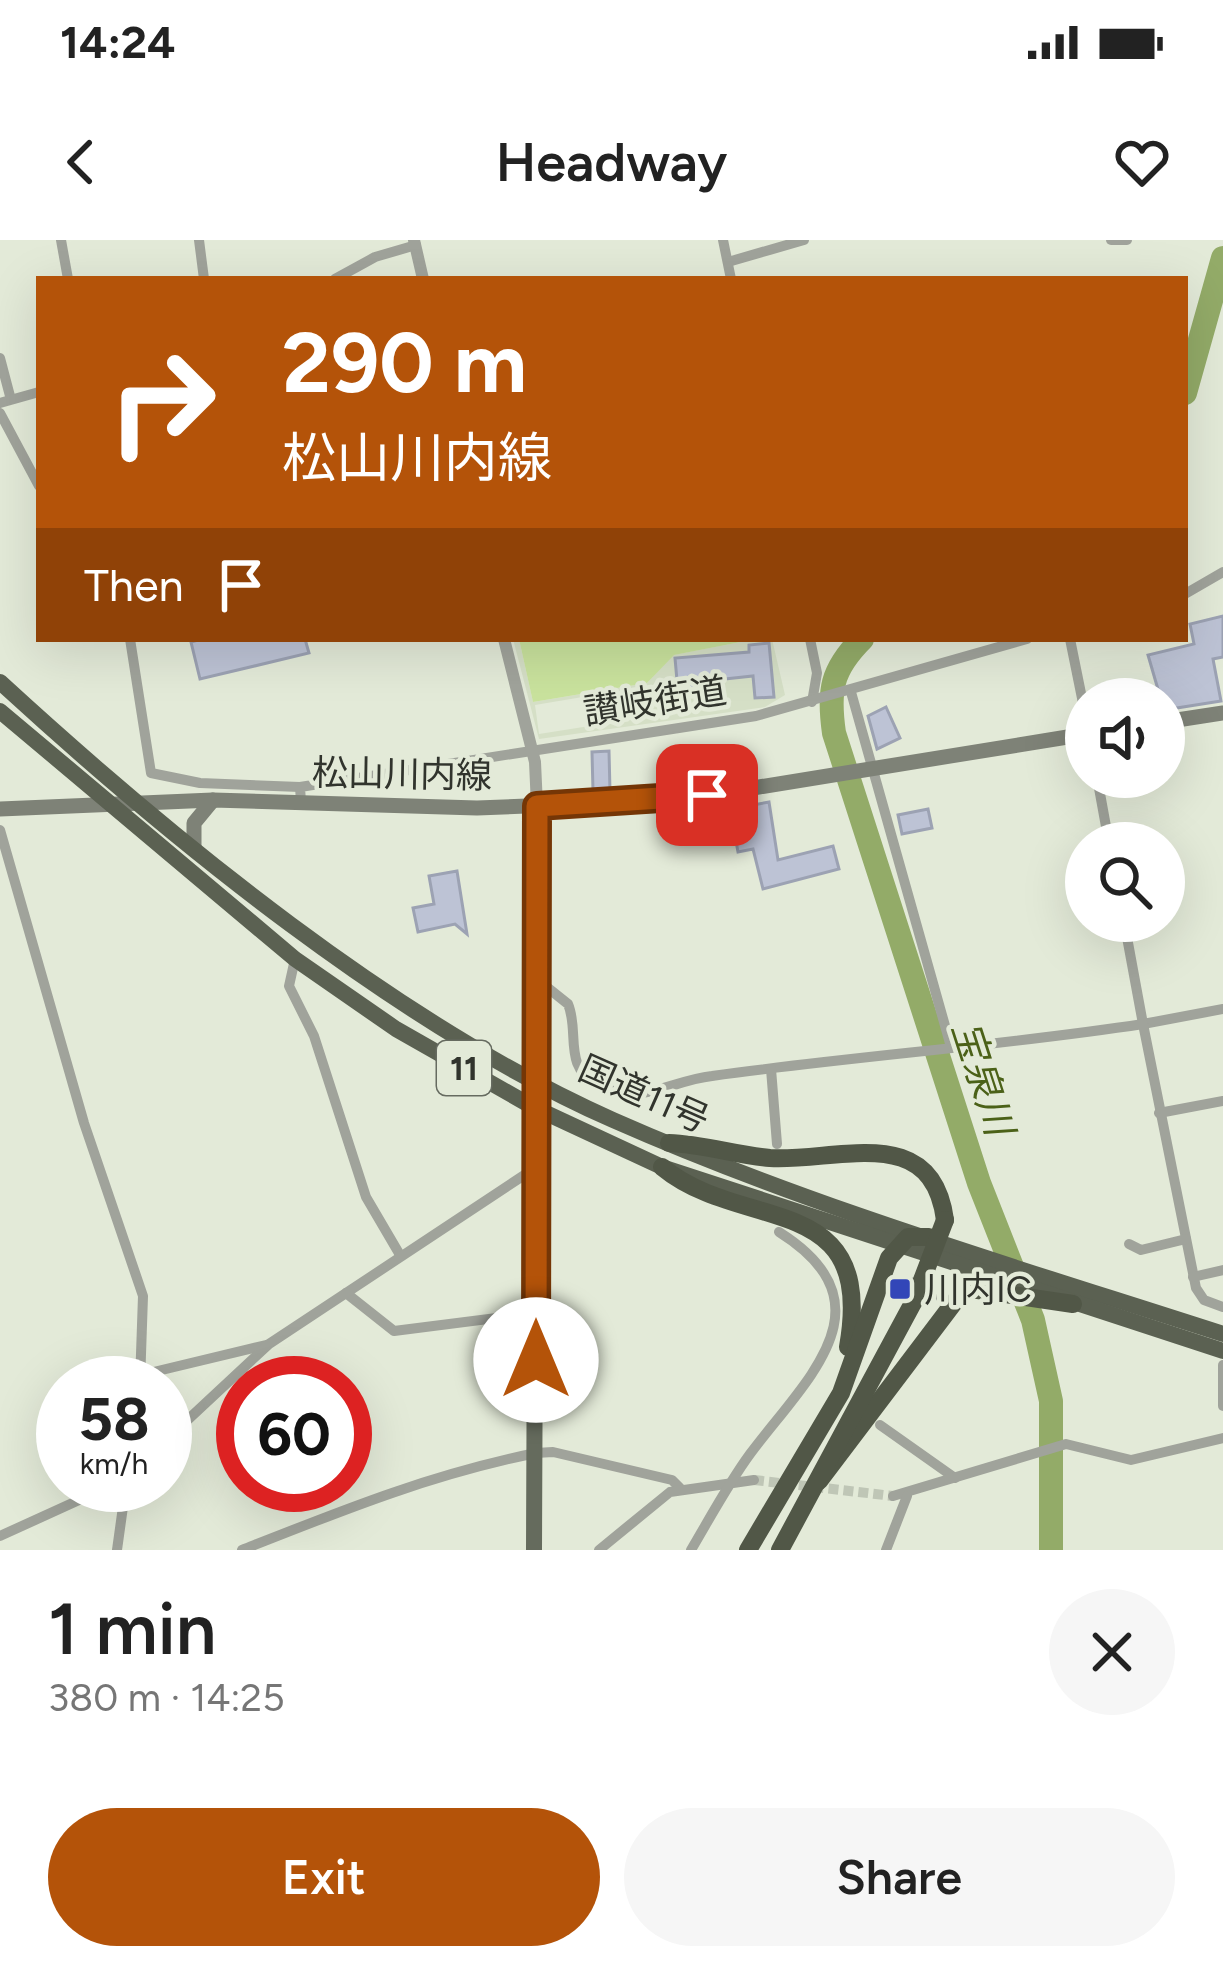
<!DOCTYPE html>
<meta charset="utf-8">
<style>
body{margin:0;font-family:Figtree,"Noto Sans JP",sans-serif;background:#f6f6f6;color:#222;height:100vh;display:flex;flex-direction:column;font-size:45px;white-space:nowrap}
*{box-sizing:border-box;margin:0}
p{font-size:39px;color:#767676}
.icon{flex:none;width:66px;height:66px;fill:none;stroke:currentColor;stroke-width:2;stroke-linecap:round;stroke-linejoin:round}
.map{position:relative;height:1310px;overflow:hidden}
.panel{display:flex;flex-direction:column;background:#fff;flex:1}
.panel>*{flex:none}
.guide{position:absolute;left:36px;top:36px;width:1152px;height:366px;border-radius:0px;box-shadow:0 12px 48px #0002;background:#b45309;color:#fff;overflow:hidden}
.tools{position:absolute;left:1065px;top:438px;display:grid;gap:24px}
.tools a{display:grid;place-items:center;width:120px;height:120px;border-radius:50%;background:#fff;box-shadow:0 12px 48px #0002;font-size:60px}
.speed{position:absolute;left:36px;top:1116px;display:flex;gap:24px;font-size:60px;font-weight:700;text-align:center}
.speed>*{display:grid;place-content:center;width:156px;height:156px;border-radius:50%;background:#fff;box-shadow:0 12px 48px #0002;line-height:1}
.speed small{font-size:30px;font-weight:400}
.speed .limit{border:18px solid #d22;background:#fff;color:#111}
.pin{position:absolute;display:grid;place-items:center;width:102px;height:102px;color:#fff;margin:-51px;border-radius:24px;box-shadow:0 6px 18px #0006}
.me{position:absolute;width:132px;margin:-66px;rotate:0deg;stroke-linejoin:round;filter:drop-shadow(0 0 9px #0008)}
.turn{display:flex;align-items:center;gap:42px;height:252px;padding:0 48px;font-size:54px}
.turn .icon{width:156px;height:156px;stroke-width:2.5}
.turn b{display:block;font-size:84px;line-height:102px}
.then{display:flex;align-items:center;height:114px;padding:0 48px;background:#0003;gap:24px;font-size:45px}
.round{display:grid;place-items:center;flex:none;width:126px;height:126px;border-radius:63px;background:#f6f6f6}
.headline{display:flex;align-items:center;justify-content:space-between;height:204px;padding:0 48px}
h1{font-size:72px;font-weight:600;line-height:90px}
.primary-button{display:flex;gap:24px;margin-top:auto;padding:24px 48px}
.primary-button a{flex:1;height:138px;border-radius:72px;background:#b45309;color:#fff;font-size:48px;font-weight:600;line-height:138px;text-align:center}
.primary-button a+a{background:#f6f6f6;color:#222}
.status{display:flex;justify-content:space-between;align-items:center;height:84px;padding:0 60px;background:#fff;direction:ltr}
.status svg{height:33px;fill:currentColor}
header{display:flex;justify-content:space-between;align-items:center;height:156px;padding:0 48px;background:#fff;font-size:54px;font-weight:600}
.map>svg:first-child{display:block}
.built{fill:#d5dfc6;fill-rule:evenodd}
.green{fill:#c9e29d}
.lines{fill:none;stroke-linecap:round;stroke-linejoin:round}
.river{stroke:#93ab68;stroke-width:24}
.building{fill:#bdc3d5;stroke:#9ca2b3;stroke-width:3}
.minor-tunnel{stroke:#bfc6b6;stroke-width:10;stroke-dasharray:10 5;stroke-linecap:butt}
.service{stroke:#a0a39b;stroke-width:4.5}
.minor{stroke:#a0a39b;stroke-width:10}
.tertiary{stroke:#a0a39b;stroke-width:12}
.secondary{stroke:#7e8277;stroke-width:15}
.primary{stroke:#656b5d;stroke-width:16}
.trunk{stroke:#5b6152;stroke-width:16}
.motorway{stroke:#515747;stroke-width:18}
.motorway-bridge{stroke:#515747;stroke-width:18}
.route-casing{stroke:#753606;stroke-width:30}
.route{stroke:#b45309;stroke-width:21}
.poi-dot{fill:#3246b8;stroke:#e3ead8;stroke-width:4.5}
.labels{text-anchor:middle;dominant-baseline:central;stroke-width:9;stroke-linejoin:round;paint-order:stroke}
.shield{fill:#e3ead8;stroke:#666b60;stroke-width:3}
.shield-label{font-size:33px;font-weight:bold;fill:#31342d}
.street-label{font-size:36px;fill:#31342d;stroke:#e3ead8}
.poi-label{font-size:36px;fill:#31342d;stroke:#e3ead8;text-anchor:start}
.water-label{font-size:39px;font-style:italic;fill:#4b6118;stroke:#e3ead8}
</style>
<div class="status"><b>14:24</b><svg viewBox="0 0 49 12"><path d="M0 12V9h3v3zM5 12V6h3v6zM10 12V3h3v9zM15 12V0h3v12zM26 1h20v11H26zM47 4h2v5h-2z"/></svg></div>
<header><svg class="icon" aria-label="back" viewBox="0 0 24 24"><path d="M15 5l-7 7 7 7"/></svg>Headway<svg class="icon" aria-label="heart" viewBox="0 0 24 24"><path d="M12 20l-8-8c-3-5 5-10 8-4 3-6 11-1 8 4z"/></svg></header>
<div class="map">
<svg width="1223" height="1310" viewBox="0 0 1223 1310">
<rect width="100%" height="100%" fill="#e3ead8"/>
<path class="built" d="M 513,399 L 519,399 L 533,462 L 647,443 L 673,415 L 756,399 L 772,399 L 785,455 L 765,467 L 539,499 ZM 769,403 L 774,456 L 753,436 L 706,441 L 706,449 L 679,452 L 749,412 L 749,405 ZM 648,446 L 653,476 L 539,494 L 535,465 Z"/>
<polygon class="green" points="519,399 756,399 674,415 647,443 533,462"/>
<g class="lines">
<g class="river">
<polyline points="1185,153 1223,18"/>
<path d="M 862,399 C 831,430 828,451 834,493 L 979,943 L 1033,1080 L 1051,1161 L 1051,1310"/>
</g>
</g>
<g class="building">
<polygon points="1223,376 1223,417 1213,419 1221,461 1164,470 1148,415 1194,404 1190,384"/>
<polygon points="202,399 305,399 309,413 200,439 191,402"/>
<polygon points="769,403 774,457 755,458 753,436 706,441 707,449 678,452 675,418 749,412 749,405"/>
<polygon points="886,467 900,498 877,509 868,476"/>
<polygon points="609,511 610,551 593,551 592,512"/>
<polygon points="769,562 778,620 833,606 839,629 763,649 753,609 738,612 735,596 747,594 742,567"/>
<polygon points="928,569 932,588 902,594 898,575"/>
<polygon points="457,631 467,694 455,684 418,692 413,668 434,664 429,636"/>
</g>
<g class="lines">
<polyline class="minor-tunnel" points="754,1240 893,1256"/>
<g class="service">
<polyline points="929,1042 943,1067"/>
<polyline points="889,1044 918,1039"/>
</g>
<g class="minor">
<polyline points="61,0 68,39"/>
<polyline points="199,0 204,39"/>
<polyline points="723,0 731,39"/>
<polyline points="1111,0 1127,0"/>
<polyline points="728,22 804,0"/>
<polyline points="335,39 375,17 416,5"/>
<polyline points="0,118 10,156"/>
<polyline points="0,163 39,152"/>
<polyline points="0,173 39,246"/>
<polyline points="1185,354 1223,332"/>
<polyline points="130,399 151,533 200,543 300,547"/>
<polyline points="810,399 817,433 812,462"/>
<polyline points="1070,399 1086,478"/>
<polyline points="851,452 951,807"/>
<polyline points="1097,537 1109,603"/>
<polyline points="301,562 300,547 756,476 1027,399"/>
<polyline points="0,590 84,883 143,1056 140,1143"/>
<polyline points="1124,681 1143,784 1223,769"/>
<polyline points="295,719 289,746 314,796 366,957 400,1015"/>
<path d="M 535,748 L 548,748 L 568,764 C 580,792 562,827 598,845 C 641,867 668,841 712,836 C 855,816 1000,806 1143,784 L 1196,1048 L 1204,1060 L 1223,1067"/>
<polyline points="771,829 777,904"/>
<polyline points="1159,873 1223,861"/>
<polyline points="1129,1004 1141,1010 1186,999"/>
<polyline points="1193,1037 1223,1030"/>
<polyline points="346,1053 394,1091 535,1073"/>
<polyline points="1223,1125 1223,1166"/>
<polyline points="141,1135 266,1105"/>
<polyline points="880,1185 955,1238"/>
<polyline points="165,1201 269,1104 535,928"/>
<polyline points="893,1256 1066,1204 1131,1220 1223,1198"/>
<polyline points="0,1296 112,1245"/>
<polyline points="117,1310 126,1245"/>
<path d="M 242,1310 C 343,1270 429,1235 536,1213 L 553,1212 L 672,1240 L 680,1248"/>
<polyline points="599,1310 670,1252 754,1240"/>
<path d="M 691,1310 C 710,1278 728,1244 750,1214 C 805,1140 895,1065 779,992"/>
<polyline points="886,1310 907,1256"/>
</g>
<g class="tertiary">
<polyline points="414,0 423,39"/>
<polyline points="504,399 535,522 537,566"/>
</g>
<g class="secondary">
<polyline points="1164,482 1223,473"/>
<polyline points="0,569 213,560 477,568 626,562 753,548 1086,494"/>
<polyline points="194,606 194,583 213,560"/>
</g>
<polyline class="primary" points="534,1310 537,566"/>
<g class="trunk">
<path d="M 0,442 C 171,599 400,786 613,880 C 810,967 1019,1028 1223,1094"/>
<polyline points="0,471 295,719 396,789 533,867 662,927 1223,1111"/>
</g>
<g class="motorway">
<path d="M 669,903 C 703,904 736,915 770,918 C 838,922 932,881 945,980"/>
<path d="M 662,927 C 743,994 876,948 848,1107"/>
<polyline points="819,1241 959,1056 971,1049 1073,1064"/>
<polyline points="748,1310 841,1153 889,1018 908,997 929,997"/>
<polyline points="780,1310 914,1061"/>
</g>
<polyline class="motorway-bridge" points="914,1061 945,980"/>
</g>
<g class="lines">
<defs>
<polyline id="route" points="536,1120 537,566 707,555"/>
</defs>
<use href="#route" class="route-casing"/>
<use href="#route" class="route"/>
</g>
<rect class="poi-dot" x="888" y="1037" width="24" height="24" rx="6"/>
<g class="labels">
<rect class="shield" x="437" y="801" width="54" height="54" rx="9"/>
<g class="shield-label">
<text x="464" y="828">11</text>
</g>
<g class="street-label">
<text transform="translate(655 461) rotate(-9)">讃岐街道</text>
<text transform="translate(402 534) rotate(1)">松山川内線</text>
<text transform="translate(644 854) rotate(24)">国道11号</text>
</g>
<g class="poi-label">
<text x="924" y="1049">川内IC</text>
</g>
<g class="water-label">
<text transform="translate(983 838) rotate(72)">宝泉川</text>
</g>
</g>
</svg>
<div class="tools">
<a><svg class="icon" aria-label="sound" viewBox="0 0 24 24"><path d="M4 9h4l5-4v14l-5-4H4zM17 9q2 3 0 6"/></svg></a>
<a><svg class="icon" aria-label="search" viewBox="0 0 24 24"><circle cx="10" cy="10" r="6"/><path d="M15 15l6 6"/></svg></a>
</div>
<div class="speed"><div>58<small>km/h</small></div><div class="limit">60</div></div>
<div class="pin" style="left:707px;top:555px;background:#d93025"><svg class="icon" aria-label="arrive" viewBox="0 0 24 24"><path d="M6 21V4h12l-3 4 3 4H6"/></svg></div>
<svg class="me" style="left:536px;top:1120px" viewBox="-20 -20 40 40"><circle r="19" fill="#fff"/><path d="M0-13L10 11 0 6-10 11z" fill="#b45309"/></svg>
<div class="guide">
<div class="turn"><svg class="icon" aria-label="right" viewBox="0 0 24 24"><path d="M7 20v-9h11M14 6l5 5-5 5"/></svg><div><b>290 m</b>松山川内線</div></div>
<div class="then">Then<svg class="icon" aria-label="arrive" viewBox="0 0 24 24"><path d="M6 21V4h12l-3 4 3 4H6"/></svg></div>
</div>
</div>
<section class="panel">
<div class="headline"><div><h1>1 min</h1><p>380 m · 14:25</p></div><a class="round"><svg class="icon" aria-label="close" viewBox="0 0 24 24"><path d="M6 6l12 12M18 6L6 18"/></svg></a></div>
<div class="primary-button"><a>Exit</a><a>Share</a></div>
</section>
